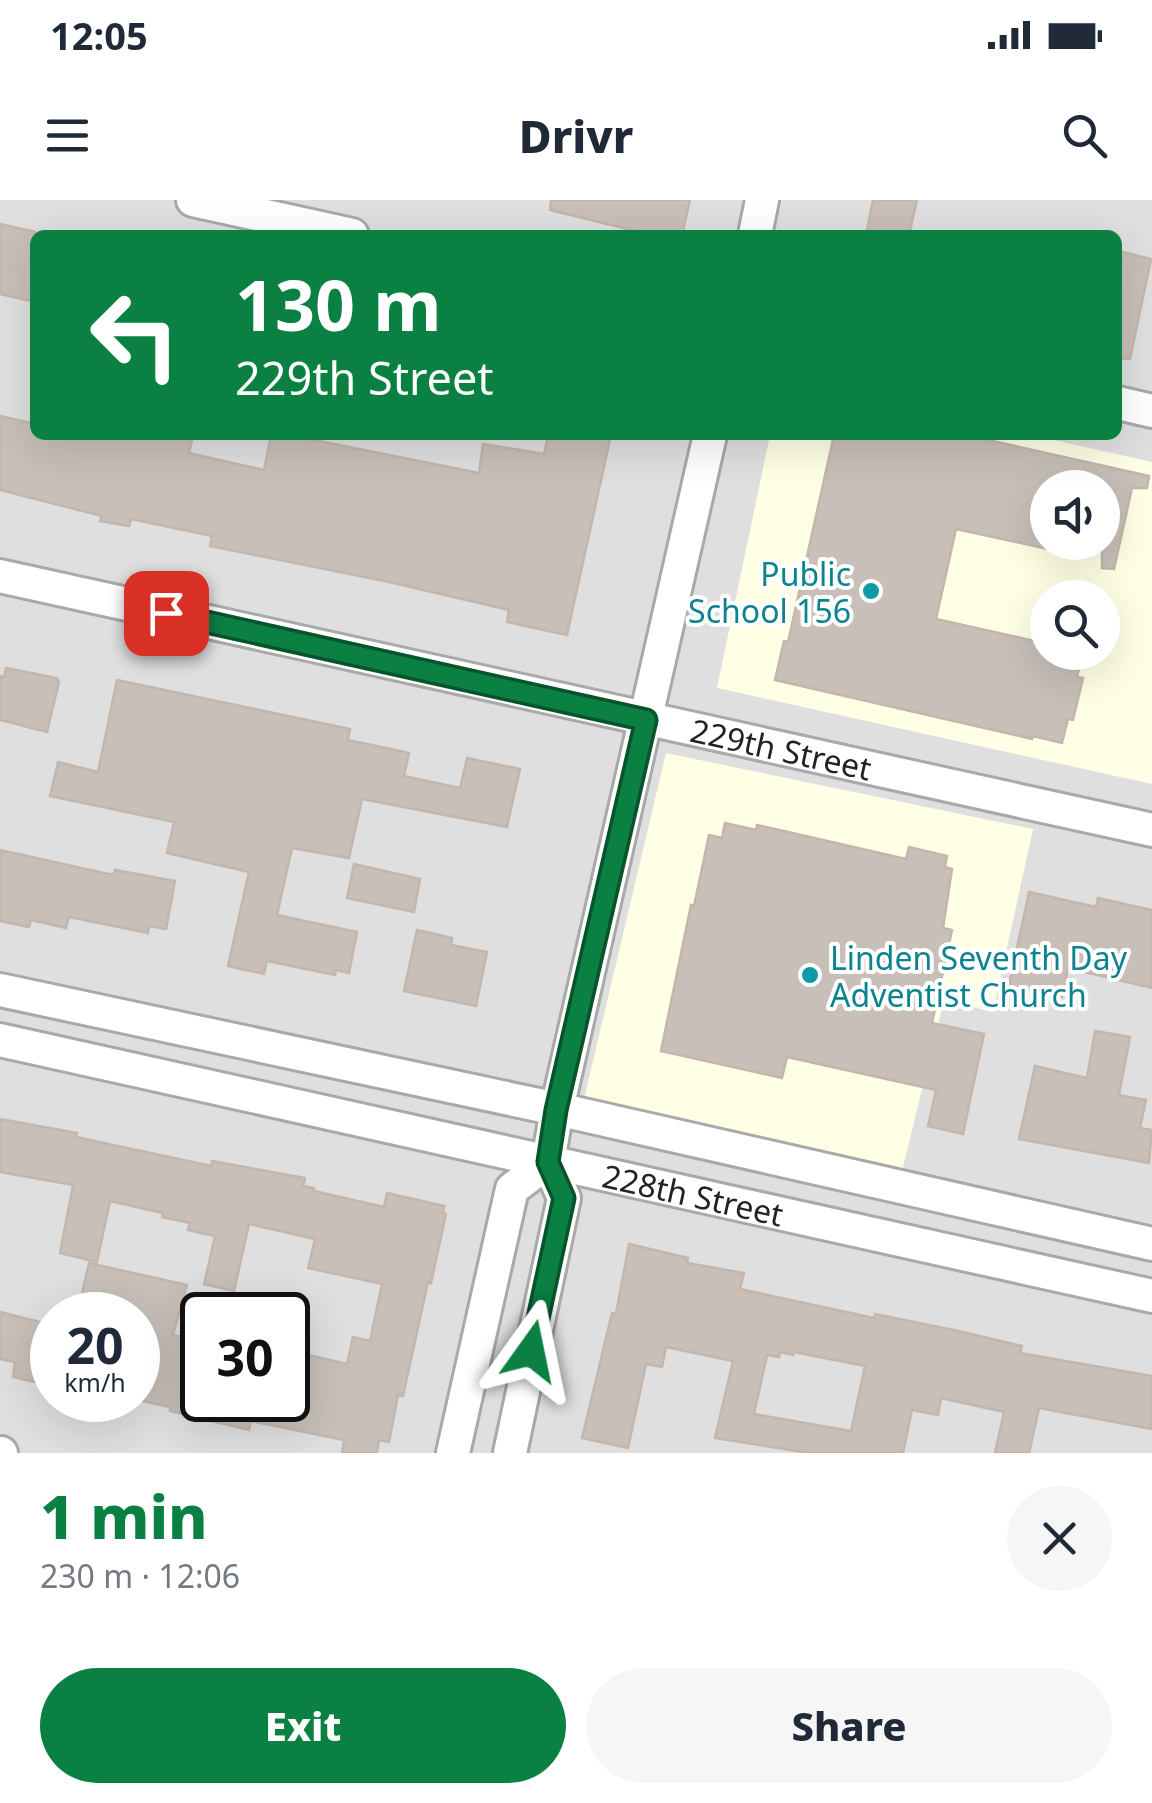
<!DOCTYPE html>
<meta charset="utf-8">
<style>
body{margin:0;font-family:"Noto Sans",sans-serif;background:#f6f6f7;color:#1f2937;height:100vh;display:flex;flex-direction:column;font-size:38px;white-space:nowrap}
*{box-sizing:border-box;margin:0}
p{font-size:32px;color:#747a83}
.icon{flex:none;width:55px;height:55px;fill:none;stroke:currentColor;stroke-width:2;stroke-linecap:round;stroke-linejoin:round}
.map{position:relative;height:1253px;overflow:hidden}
.panel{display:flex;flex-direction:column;background:#fff;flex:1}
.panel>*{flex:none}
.top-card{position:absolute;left:30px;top:30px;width:1092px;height:210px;border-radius:15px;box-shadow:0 10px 40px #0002;background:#0b8043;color:#fff;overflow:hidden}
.tools{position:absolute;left:1030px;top:270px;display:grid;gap:20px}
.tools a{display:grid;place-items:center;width:90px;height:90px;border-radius:50%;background:#fff;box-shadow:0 10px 40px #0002;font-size:50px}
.speed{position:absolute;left:30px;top:1092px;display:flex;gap:20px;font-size:50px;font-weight:700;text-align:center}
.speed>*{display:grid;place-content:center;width:130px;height:130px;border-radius:50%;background:#fff;box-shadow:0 10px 40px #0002;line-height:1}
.speed small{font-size:25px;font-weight:400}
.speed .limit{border:5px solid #111;border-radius:15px;background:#fff;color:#111}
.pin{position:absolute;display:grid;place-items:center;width:85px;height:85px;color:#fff;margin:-42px;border-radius:20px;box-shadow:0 5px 15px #0006}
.me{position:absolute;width:110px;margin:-55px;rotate:12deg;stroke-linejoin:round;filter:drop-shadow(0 0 8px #0008)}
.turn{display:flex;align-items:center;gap:35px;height:210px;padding:0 40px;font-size:45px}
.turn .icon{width:130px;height:130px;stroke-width:2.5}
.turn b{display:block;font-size:70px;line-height:85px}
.round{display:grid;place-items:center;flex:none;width:105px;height:105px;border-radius:52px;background:#f6f6f7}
.headline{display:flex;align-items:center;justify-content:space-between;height:170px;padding:0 40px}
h1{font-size:60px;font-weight:800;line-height:75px;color:#0b8043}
.action{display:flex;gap:20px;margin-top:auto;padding:20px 40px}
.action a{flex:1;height:115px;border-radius:60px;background:#0b8043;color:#fff;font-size:40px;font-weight:800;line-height:115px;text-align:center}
.action a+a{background:#f6f6f7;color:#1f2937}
.status{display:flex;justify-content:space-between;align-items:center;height:70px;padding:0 50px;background:#fff;direction:ltr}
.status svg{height:28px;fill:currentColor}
header{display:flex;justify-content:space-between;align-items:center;height:130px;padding:0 40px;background:#fff;font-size:45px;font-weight:800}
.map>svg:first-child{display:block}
.residential{fill:#e0dfdf;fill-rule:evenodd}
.education{fill:#ffffe5;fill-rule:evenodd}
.building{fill:#c7bfb8;stroke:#c4b6ab;stroke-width:2.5;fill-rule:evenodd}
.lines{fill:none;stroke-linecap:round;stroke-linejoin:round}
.minor-casing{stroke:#a9a9a9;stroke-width:38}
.minor{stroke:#fff;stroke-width:32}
.route-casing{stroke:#07532c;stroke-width:25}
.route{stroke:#0b8043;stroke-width:18}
.culture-dot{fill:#0f9aa8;stroke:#fff;stroke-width:4}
.labels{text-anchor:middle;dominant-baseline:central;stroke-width:8;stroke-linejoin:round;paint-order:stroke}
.culture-label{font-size:32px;fill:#0d838f;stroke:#fff;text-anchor:end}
.street-label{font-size:32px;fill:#222;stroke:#fff}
</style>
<div class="status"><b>12:05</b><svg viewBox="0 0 49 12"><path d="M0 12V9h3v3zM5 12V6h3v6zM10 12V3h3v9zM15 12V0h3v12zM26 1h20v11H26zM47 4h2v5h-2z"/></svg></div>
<header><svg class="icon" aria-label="menu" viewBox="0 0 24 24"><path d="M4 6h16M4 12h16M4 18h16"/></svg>Drivr<svg class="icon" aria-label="search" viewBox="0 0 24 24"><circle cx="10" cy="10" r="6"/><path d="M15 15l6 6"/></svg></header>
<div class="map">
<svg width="1152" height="1253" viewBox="0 0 1152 1253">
<rect width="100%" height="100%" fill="#f2efe9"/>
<path class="residential" d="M 0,0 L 1152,0 L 1152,1253 L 0,1253 ZM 35,35 L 1118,35 L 1118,235 L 35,235 ZM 1048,288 L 1102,288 L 1102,342 L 1048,342 ZM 1048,398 L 1102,398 L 1102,452 L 1048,452 ZM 52,1115 L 138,1115 L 138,1200 L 52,1200 ZM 202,1115 L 288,1115 L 288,1200 L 202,1200 Z"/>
<g class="education">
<path d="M 770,235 L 1031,235 L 1152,262 L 1152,584 L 717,488 ZM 1048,288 L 1102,288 L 1102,342 L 1048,342 ZM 1048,398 L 1102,398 L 1102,452 L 1048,452 Z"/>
<polygon points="666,553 1033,629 993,812 944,800 902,971 584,899"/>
</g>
<g class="building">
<polygon points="551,0 690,0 682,35 652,35 550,10"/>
<polygon points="873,0 917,0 909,35 866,35"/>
<polygon points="0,24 35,32 35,102 0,94"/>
<polygon points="1118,51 1151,59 1130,159 1118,158"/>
<polygon points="0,216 35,224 35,235 193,235 189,253 264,270 271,235 289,235 479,273 483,244 544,254 548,235 611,235 567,435 507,422 509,410 389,382 210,346 212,336 131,319 129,326 100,321 102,316 0,290"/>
<polygon points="834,235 966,235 1149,276 1147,288 1132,288 1114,369 1102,368 1102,288 1048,288 1048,349 956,329 936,419 1048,444 1048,452 1083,452 1077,477 1083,478 1073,520 1068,519 1062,543 1033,536 1032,539 775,480 784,441 788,442"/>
<polygon points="6,468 57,478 59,482 47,532 0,520 0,476 4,477"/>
<polygon points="117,480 350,529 348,540 409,553 404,576 460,588 467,558 520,569 507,627 362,599 349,658 292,648 277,715 357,732 349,773 336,770 335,775 267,761 264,774 228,766 249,672 167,653 174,622 50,596 58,562 98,572"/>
<polygon points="725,623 756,630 757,625 906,659 909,647 947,656 945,667 952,669 943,728 952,730 932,823 984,834 963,934 928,926 936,890 787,857 782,878 661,851 691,705 694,706 709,635 722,638"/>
<polygon points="0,650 108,674 114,674 115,670 175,681 166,729 149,726 148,733 69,717 66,728 31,720 29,727 0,721"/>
<polygon points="354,664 420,679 414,712 347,698"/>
<polygon points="1029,692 1096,707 1098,698 1152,710 1152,788 1068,768 1062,797 1009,785"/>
<polygon points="417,730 452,738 451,745 487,752 476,806 404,791"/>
<polygon points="1095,831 1130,837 1119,895 1146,900 1140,928 1152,930 1149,963 1019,939 1035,866 1087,878"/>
<polygon points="0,919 77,933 76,937 211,966 212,961 305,978 303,986 314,988 314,991 384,1007 387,993 444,1006 443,1013 446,1014 431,1083 428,1082 403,1196 398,1195 389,1242 379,1240 377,1253 342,1253 344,1240 251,1221 249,1230 170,1211 170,1207 138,1200 138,1115 77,1115 89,1063 187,1085 173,1135 202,1142 202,1167 195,1200 288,1200 288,1150 347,1164 353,1137 370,1141 382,1084 308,1068 315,1039 249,1024 234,1091 204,1084 215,1036 188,1030 190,1023 162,1017 163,1013 110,1001 97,1062 60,1053 73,985 0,972"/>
<path d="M 629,1044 L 688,1058 L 687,1063 L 744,1073 L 740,1089 L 874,1118 L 875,1114 L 958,1131 L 1022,1146 L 1020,1153 L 1152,1176 L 1152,1229 L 1039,1208 L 1029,1253 L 995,1253 L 1004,1212 L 941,1198 L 938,1215 L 912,1210 L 903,1253 L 809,1253 L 715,1238 L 733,1161 L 666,1147 L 662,1167 L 646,1164 L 628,1248 L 582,1238 L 612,1113 L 616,1114 ZM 780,1152 L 793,1155 L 794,1152 L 865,1166 L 851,1231 L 754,1214 L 767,1155 L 779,1157 Z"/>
<polygon points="0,1112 52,1125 52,1186 13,1177 15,1162 0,1159"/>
</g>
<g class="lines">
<defs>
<g id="minor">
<polyline points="193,0 352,35"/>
<polyline points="755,35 762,0"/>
<polyline points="1118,203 1152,211"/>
<path id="s1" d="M 0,376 L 1152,630"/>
<polyline points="0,790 557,909 1152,1044"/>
<path id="s2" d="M 0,840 L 1152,1096"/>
<polyline points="0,1253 1,1253"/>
<polyline points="453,1253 512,989 548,962"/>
<polyline points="510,1253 564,998 548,962 557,909 710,235"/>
</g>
</defs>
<use href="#minor" class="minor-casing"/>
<use href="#minor" class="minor"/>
</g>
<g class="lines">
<defs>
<polyline id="route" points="166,413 646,520 556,910 548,962 564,998 531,1151"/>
</defs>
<use href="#route" class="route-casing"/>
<use href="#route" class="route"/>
</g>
<g class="culture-dot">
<circle cx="871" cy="391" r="10"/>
<circle cx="810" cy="775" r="10"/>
</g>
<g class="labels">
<g class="culture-label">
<text x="851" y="373">Public<tspan x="851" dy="37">School 156</tspan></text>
<text x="830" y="757" text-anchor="start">Linden Seventh Day<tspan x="830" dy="37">Adventist Church</tspan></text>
</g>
<g class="street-label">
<text stroke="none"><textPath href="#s1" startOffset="800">229th Street</textPath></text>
<text stroke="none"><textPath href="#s2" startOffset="710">228th Street</textPath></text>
</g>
</g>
</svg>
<div class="tools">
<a><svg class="icon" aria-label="sound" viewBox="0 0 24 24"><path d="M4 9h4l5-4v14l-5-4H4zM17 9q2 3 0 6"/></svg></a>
<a><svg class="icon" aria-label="search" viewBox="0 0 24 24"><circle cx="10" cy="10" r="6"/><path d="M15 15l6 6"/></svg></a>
</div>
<div class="speed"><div>20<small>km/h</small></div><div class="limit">30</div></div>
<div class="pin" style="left:166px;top:413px;background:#d93025"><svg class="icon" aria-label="arrive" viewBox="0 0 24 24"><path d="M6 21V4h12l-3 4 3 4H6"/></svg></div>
<svg class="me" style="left:531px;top:1151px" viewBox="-20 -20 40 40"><path d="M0-17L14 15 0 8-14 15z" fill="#0b8043" stroke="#fff" stroke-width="4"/></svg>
<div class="top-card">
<div class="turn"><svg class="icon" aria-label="left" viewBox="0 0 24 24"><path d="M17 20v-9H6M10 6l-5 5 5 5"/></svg><div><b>130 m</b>229th Street</div></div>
</div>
</div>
<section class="panel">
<div class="headline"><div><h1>1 min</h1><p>230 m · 12:06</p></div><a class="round"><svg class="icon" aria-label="close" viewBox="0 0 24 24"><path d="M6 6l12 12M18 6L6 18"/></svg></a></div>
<div class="action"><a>Exit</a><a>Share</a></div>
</section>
